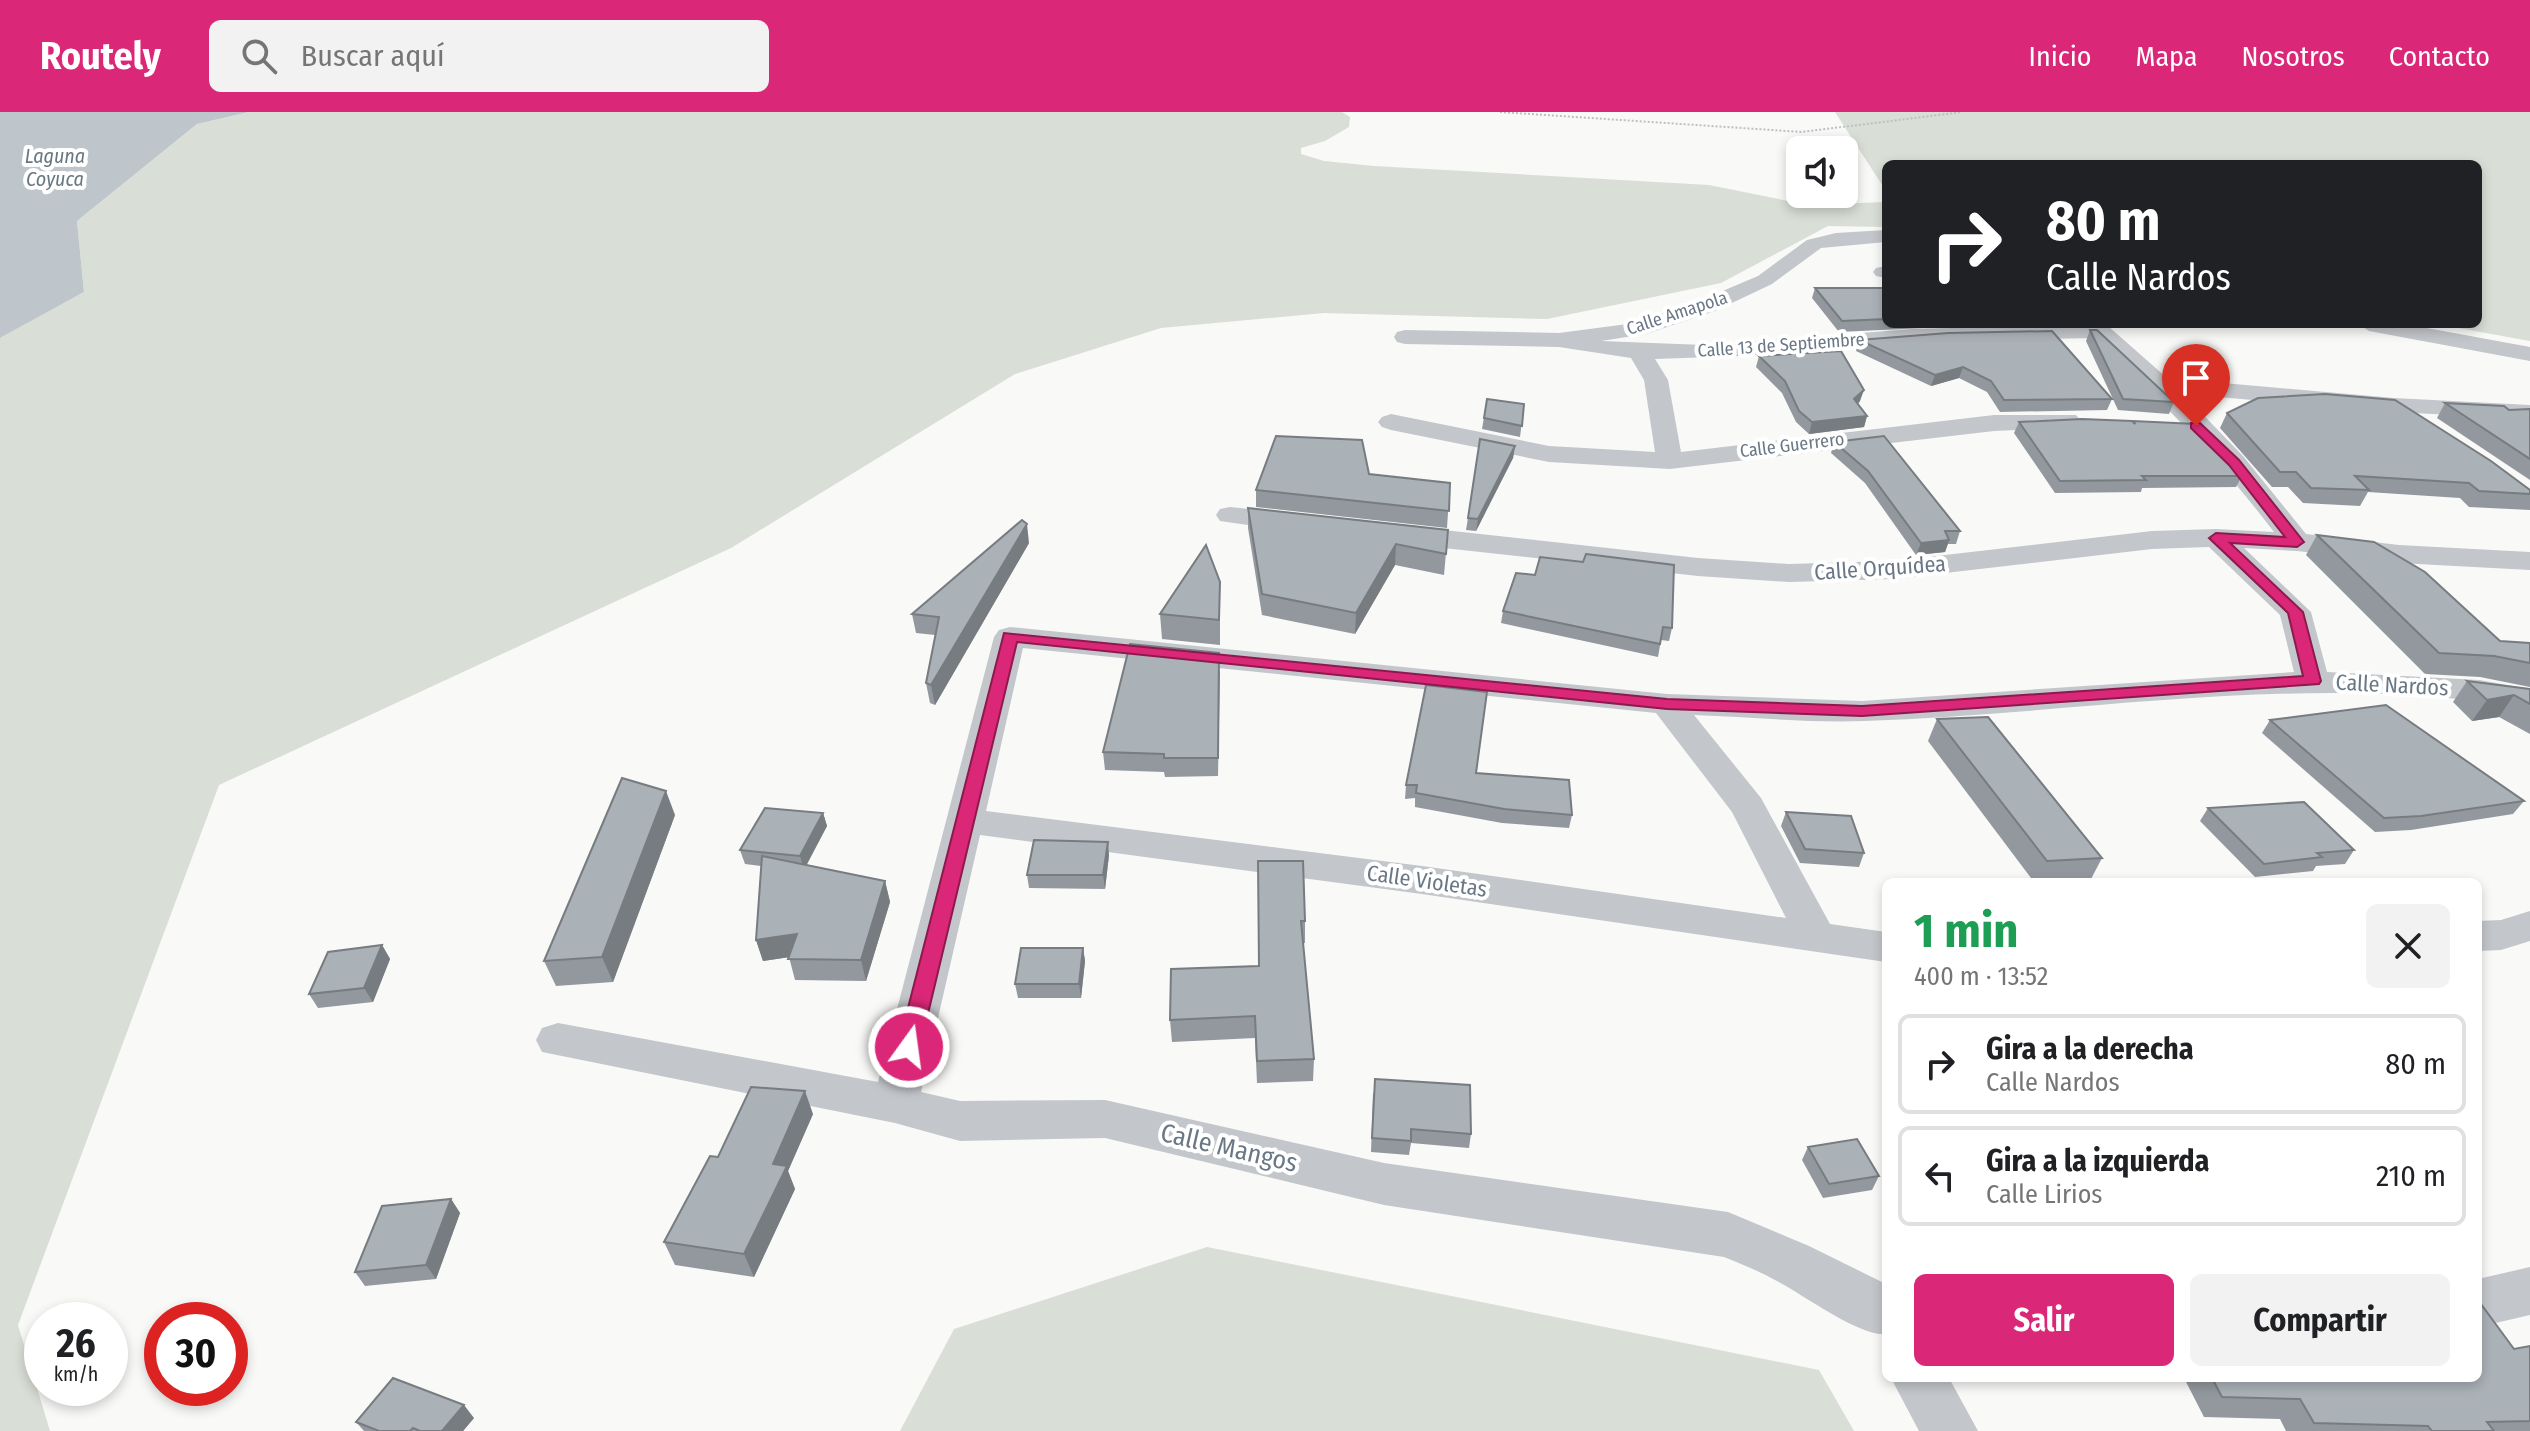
<!DOCTYPE html>
<html lang="es">
<meta charset="utf-8">
<style>
body{margin:0;font-family:"Fira Sans Condensed",sans-serif;background:#f2f2f2;color:#202124;height:100vh;display:flex;flex-direction:column;font-size:30px;white-space:nowrap}
*{box-sizing:border-box;margin:0}
p{font-size:26px;color:#757577}
.icon{flex:none;width:44px;height:44px;fill:none;stroke:currentColor;stroke-width:2;stroke-linecap:round;stroke-linejoin:round}
.map{position:relative;flex:1;overflow:hidden}
.drawer{position:absolute;left:1882px;top:766px;width:600px;height:504px;display:flex;flex-direction:column;background:#fff;border-radius:12px;box-shadow:0 4px 12px #0003}
.drawer>*{flex:none}
.guide{position:absolute;left:1882px;top:48px;width:600px;height:168px;border-radius:12px;box-shadow:0 4px 12px #0003;background:#202124;color:#fff;overflow:hidden}
.tools{position:absolute;left:1786px;top:24px;display:grid;gap:16px}
.tools a{display:grid;place-items:center;width:72px;height:72px;border-radius:12px;background:#fff;box-shadow:0 4px 12px #0003;font-size:40px}
.speed{position:absolute;left:24px;top:1190px;display:flex;gap:16px;font-size:40px;font-weight:700;text-align:center}
.speed>*{display:grid;place-content:center;width:104px;height:104px;border-radius:50%;background:#fff;box-shadow:0 4px 12px #0003;line-height:1}
.speed small{font-size:20px;font-weight:400}
.speed .limit{border:12px solid #d22;background:#fff;color:#111}
.pin{position:absolute;display:grid;place-items:center;width:68px;height:68px;color:#fff;margin:-82px -34px;border-radius:50% 50% 50% 0;rotate:-45deg;box-shadow:0 0 8px #0007}
.pin .icon{rotate:45deg}
.me{position:absolute;width:88px;margin:-44px;rotate:14deg;stroke-linejoin:round;filter:drop-shadow(0 0 6px #0008)}
.turn{display:flex;align-items:center;gap:28px;height:168px;padding:0 32px;font-size:36px}
.turn .icon{width:104px;height:104px;stroke-width:2.5}
.turn b{display:block;font-size:56px;line-height:68px}
.round{display:grid;place-items:center;flex:none;width:84px;height:84px;border-radius:12px;background:#f2f2f2}
.head{display:flex;align-items:center;justify-content:space-between;height:136px;padding:0 32px}
h1{font-size:48px;font-weight:700;line-height:60px;color:#1e9e55}
.button{display:flex;gap:16px;margin-top:auto;padding:16px 32px}
.button a{flex:1;height:92px;border-radius:12px;background:#db2777;color:#fff;font-size:32px;font-weight:700;line-height:92px;text-align:center}
.button a+a{background:#f2f2f2;color:#202124}
ul{padding:0;list-style:none}
li{display:flex;align-items:center;gap:24px;height:100px;margin:0 16px 12px;padding:0 16px;border:4px solid #e0e0e0;border-radius:12px}
li div{flex:1}
li b{display:block;font-size:30px}
li em{font-style:normal}
header{display:flex;align-items:center;gap:48px;box-sizing:border-box;height:112px;padding:0 40px;background:#db2777;color:#fff}
header strong{font-size:38px}
nav{display:flex;gap:44px;margin-inline-start:auto;font-size:28px}
.search{width:560px;height:72px;background:#f2f2f2;display:flex;align-items:center;gap:20px;box-sizing:border-box;padding:0 28px;border-radius:12px;color:#757577;font-size:30px}
.map>svg:first-child{display:block}
.green{fill:#d9ded6}
.water{fill:#bec6cc}
.lines{fill:none;stroke-linecap:round;stroke-linejoin:round}
.path{stroke:#bdbfc2;stroke-width:2;stroke-dasharray:2 2;stroke-linecap:butt}
.minor{fill:#c3c6ca;fill-rule:evenodd}
.wall{fill:#92989d}
.shaded-wall{fill:#777c80}
.building{fill:#aab1b7;stroke:#777c80;stroke-width:2}
.route{fill:#db2777;stroke:#8e194d;stroke-width:2}
.labels{text-anchor:middle;dominant-baseline:central;stroke-width:8;stroke-linejoin:round;paint-order:stroke}
.far-street-label{font-size:18px;fill:#6a7886;stroke:#fff}
.far-water-label{font-size:20px;font-style:italic;fill:#677881;stroke:#fff}
.street-label{font-size:22px;fill:#6a7886;stroke:#fff}
.near-street-label{font-size:26px;fill:#6a7886;stroke:#fff}
</style>
<header>
<strong>Routely</strong>
<div class="search"><svg class="icon" aria-label="search" viewBox="0 0 24 24"><circle cx="10" cy="10" r="6"/><path d="M15 15l6 6"/></svg>Buscar aquí</div>
<nav><a>Inicio</a><a>Mapa</a><a>Nosotros</a><a>Contacto</a></nav>
</header>
<div class="map">
<svg width="2530" height="1319" viewBox="0 0 2530 1319">
<rect width="100%" height="100%" fill="#f9f9f7"/>
<g class="green">
<polygon points="249,0 1342,0 1350,5 1349,15 1325,29 1301,36 1301,42 1324,49 1374,54 1709,73 1808,93 1886,90 1886,115 1828,114 1721,171 1547,207 1324,201 1161,216 1015,262 731,436 219,673 18,1213 50,1319 0,1319 0,226 84,180 77,109 197,12"/>
<polygon points="1835,0 2530,0 2530,229 2436,212 2478,212 2478,52 1886,52 1886,79"/>
<polygon points="1207,1135 1819,1258 1854,1319 900,1319 954,1217"/>
</g>
<polygon class="water" points="0,0 249,0 197,12 77,109 84,180 0,226"/>
<g class="lines">
<polyline class="path" points="1500,0 1802,20 1962,0"/>
<g class="minor">
<path d="M 1886,118 L 1886,130 L 1821,136 L 1772,172 L 1715,199 L 1646,222 L 1601,229 L 1704,233 L 1913,217 L 2100,212 L 2108,214 L 2167,266 L 2394,286 L 2530,293 L 2530,307 L 2394,300 L 2183,282 L 2243,344 L 2306,422 L 2399,433 L 2530,440 L 2530,458 L 2399,451 L 2297,439 L 2244,436 L 2311,500 L 2327,560 L 2479,568 L 2530,577 L 2530,597 C 2309,558 2086,602 1864,609 C 1808,611 1750,605 1694,603 L 1761,686 L 1830,812 L 1886,820 L 1886,850 L 1422,782 L 980,723 L 921,980 L 960,989 L 1105,988 L 1384,1051 L 1728,1100 L 1809,1134 L 1886,1172 L 1886,1222 C 1859,1225 1801,1181 1775,1168 C 1759,1159 1741,1152 1724,1145 L 1384,1093 L 1105,1026 L 960,1029 L 895,1011 L 542,940 L 536,928 L 542,916 L 558,911 L 878,970 L 994,525 L 999,518 L 1010,515 L 1667,582 L 1862,589 L 2294,560 L 2280,503 L 2209,435 L 2152,437 L 1893,467 L 1789,470 L 1698,464 L 1398,431 L 1388,428 L 1384,422 L 1388,416 L 1398,413 L 1698,446 L 1789,452 L 1893,449 L 2152,419 L 2216,417 L 2274,420 C 2220,349 2160,286 2094,226 L 1944,229 L 1741,244 L 1655,247 L 1668,268 L 1681,340 L 1994,303 L 2076,303 L 2080,308 L 2076,313 L 2067,316 L 1994,319 L 1670,357 L 1549,350 L 1391,318 L 1382,315 L 1378,310 L 1382,305 L 1391,302 L 1549,334 L 1655,340 L 1644,268 L 1631,246 L 1559,235 L 1405,232 L 1397,230 L 1394,225 L 1397,220 L 1405,218 L 1559,221 L 1635,211 L 1699,189 L 1758,164 L 1807,128 L 1836,121 ZM 1023,536 L 1656,601 L 1732,700 L 1786,806 L 1422,754 L 986,699 Z"/>
<polygon points="1886,154 1886,166 1876,164 1873,160 1876,156"/>
<polygon points="2358,212 2405,212 2530,235 2530,249 2369,219"/>
<polygon points="1230,395 1296,402 1306,405 1310,411 1306,417 1296,420 1220,409 1216,403 1220,397"/>
<polygon points="2530,799 2530,829 2501,838 2478,839 2478,809 2501,808"/>
<polygon points="2530,1155 2530,1203 2478,1215 2478,1167"/>
<polygon points="1891,1266 1949,1266 1978,1319 1919,1319"/>
</g>
</g>
<g class="wall">
<polygon points="1886,174 1886,212 2006,212 1839,220 1812,186 1815,176 1885,176"/>
<polygon points="2090,218 2174,290 2169,302 2118,298 2086,229"/>
<polygon points="1859,228 2112,287 2107,298 2000,300 1987,280 1959,266 1931,274 1856,239"/>
<polygon points="1759,244 1860,289 1858,292 1867,304 1864,315 1809,322 1796,310 1782,281 1756,255"/>
<polygon points="1487,287 1524,292 1520,325 1482,317"/>
<polygon points="2445,291 2509,298 2530,297 2530,368 2437,306"/>
<polygon points="2227,301 2530,378 2530,398 2469,395 2460,386 2368,380 2360,394 2303,391 2288,375 2272,375 2220,316"/>
<polygon points="2019,310 2242,364 2236,375 2142,376 2141,380 2055,381 2014,321"/>
<polygon points="1834,330 1960,419 1956,432 1948,432 1945,440 1916,443 1865,371 1831,341"/>
<polygon points="1515,334 1513,346 1476,419 1466,418 1468,406"/>
<polygon points="1369,362 1450,371 1447,416 1256,395 1256,378"/>
<polygon points="1248,396 1448,418 1444,463 1395,453 1355,522 1262,503 1248,416"/>
<polygon points="2317,423 2500,529 2530,531 2530,575 2480,565 2425,562 2306,443"/>
<polygon points="1029,431 935,593 930,591 926,571 935,523 916,521 912,502"/>
<polygon points="1220,470 1220,533 1162,527 1160,502"/>
<polygon points="1503,499 1672,516 1669,529 1661,528 1658,545 1501,511"/>
<polygon points="1220,559 1218,664 1165,665 1164,660 1105,658 1103,640"/>
<polygon points="2467,569 2530,577 2530,622 2499,605 2472,609 2453,590"/>
<polygon points="1937,607 2102,746 2090,769 2034,770 1928,629"/>
<polygon points="2270,608 2524,689 2513,702 2411,718 2375,720 2262,621"/>
<polygon points="1476,661 1572,703 1569,716 1502,711 1415,695 1415,686 1405,687 1406,673"/>
<polygon points="2208,696 2354,738 2345,752 2316,754 2313,759 2255,765 2200,709"/>
<polygon points="1786,700 1864,741 1859,755 1800,751 1781,714"/>
<polygon points="823,701 827,714 806,753 885,769 890,790 866,869 795,868 789,845 763,849 756,828 761,754 745,752 740,738"/>
<polygon points="675,703 613,870 556,874 544,849"/>
<polygon points="1109,743 1105,777 1029,776 1027,763"/>
<polygon points="1303,749 1305,809 1305,831 1303,831 1314,947 1313,969 1257,971 1255,926 1172,930 1170,908 1259,854"/>
<polygon points="382,833 390,847 373,890 318,896 309,882"/>
<polygon points="1083,836 1085,849 1081,886 1018,886 1015,872"/>
<polygon points="1373,981 1471,1022 1469,1036 1411,1031 1409,1043 1371,1040"/>
<polygon points="813,1002 788,1059 795,1077 754,1165 675,1153 664,1130 718,1045"/>
<polygon points="1808,1035 1879,1064 1872,1078 1823,1086 1802,1048"/>
<polygon points="451,1087 460,1101 436,1167 365,1174 355,1160"/>
<polygon points="2530,1234 2530,1319 2286,1319 2280,1307 2204,1305 2184,1266 2478,1266 2514,1237"/>
<polygon points="474,1306 463,1319 364,1319 356,1310"/>
</g>
<g class="shaded-wall">
<polygon points="1963,255 1959,266 1931,274 1935,263"/>
<polygon points="1864,278 1860,289 1851,298 1854,287"/>
<polygon points="1867,304 1864,315 1809,322 1812,310"/>
<polygon points="1515,334 1513,346 1476,419 1478,407"/>
<polygon points="1027,412 1029,431 935,593 931,573"/>
<polygon points="1949,428 1945,440 1916,443 1921,431"/>
<polygon points="1396,432 1395,453 1355,522 1356,501"/>
<polygon points="2514,583 2499,605 2472,609 2487,588"/>
<polygon points="666,679 675,703 613,870 602,845"/>
<polygon points="823,701 827,714 804,758 800,744"/>
<polygon points="1108,730 1109,743 1105,777 1103,763"/>
<polygon points="885,769 890,790 866,869 861,848"/>
<polygon points="797,822 804,843 763,849 756,828"/>
<polygon points="382,833 390,847 373,890 364,876"/>
<polygon points="1083,836 1085,849 1081,886 1079,872"/>
<polygon points="805,979 813,1002 788,1059 795,1077 754,1165 744,1142 773,1052"/>
<polygon points="451,1087 460,1101 436,1167 426,1153"/>
<polygon points="464,1293 474,1306 463,1319 442,1319"/>
</g>
<g class="building">
<polygon points="1815,176 1886,176 1886,207 1842,209"/>
<polygon points="2090,218 2097,218 2174,290 2123,287"/>
<polygon points="2052,219 2112,287 2004,288 1991,269 1963,255 1935,263 1859,228 1948,221"/>
<polygon points="1841,239 1864,278 1854,287 1867,304 1812,310 1799,299 1785,269 1759,244"/>
<polygon points="2325,282 2395,288 2491,349 2530,378 2530,382 2479,379 2469,371 2355,364 2369,378 2311,376 2296,360 2280,360 2227,301 2258,286"/>
<polygon points="1487,287 1524,292 1522,314 1484,306"/>
<polygon points="2445,291 2504,294 2509,298 2530,297 2530,347"/>
<polygon points="2082,307 2132,309 2135,312 2134,309 2196,312 2242,364 2142,364 2146,368 2060,369 2019,310"/>
<polygon points="1276,324 1362,328 1369,362 1450,371 1449,399 1256,378"/>
<polygon points="1884,324 1960,419 1945,419 1949,428 1921,431 1868,359 1834,330"/>
<polygon points="1480,327 1515,334 1478,407 1468,406"/>
<polygon points="1248,396 1448,418 1446,442 1396,432 1356,501 1262,482"/>
<polygon points="1022,408 1027,412 931,573 926,571 939,505 912,502"/>
<polygon points="2317,423 2374,430 2425,460 2500,529 2530,531 2530,551 2494,544 2439,541"/>
<polygon points="1206,433 1220,470 1219,508 1160,502"/>
<polygon points="1586,442 1674,453 1672,516 1663,515 1660,532 1503,499 1516,461 1535,463 1540,445 1583,450"/>
<polygon points="1130,532 1219,541 1218,646 1164,646 1164,642 1103,640"/>
<polygon points="2467,569 2530,577 2530,592 2514,583 2487,588"/>
<polygon points="1426,573 1487,580 1476,661 1569,668 1572,703 1504,697 1416,681 1417,673 1406,673"/>
<polygon points="2386,593 2524,689 2421,704 2384,706 2270,608"/>
<polygon points="1988,605 2102,746 2047,749 1937,607"/>
<polygon points="622,666 666,679 602,845 544,849"/>
<polygon points="2304,690 2354,738 2317,741 2322,745 2264,752 2208,696"/>
<polygon points="765,696 823,701 800,744 740,738"/>
<polygon points="1786,700 1851,704 1864,741 1805,737"/>
<polygon points="1034,728 1108,730 1103,763 1027,763"/>
<polygon points="762,744 885,769 861,848 788,847 797,822 756,828"/>
<polygon points="1258,749 1303,749 1305,809 1301,809 1314,947 1257,949 1255,904 1170,908 1171,857 1259,854"/>
<polygon points="382,833 364,876 309,882 328,840"/>
<polygon points="1021,836 1083,836 1079,872 1015,872"/>
<polygon points="1375,967 1470,973 1471,1022 1411,1017 1411,1029 1372,1026"/>
<polygon points="751,975 805,979 773,1052 787,1054 744,1142 664,1130 710,1044 718,1045"/>
<polygon points="1857,1027 1879,1064 1829,1072 1808,1035"/>
<polygon points="451,1087 426,1153 355,1160 382,1094"/>
<polygon points="2478,1188 2514,1237 2530,1234 2530,1309 2487,1310 2494,1319 2432,1319 2428,1314 2314,1311 2300,1287 2222,1285 2212,1266 2478,1266"/>
<polygon points="393,1266 464,1293 442,1319 420,1319 413,1316 410,1319 379,1319 356,1310"/>
</g>
<polygon class="route" points="2191,311 2200,311 2239,348 2304,430 2297,435 2230,431 2303,500 2321,569 2319,572 1862,604 1667,597 1017,530 920,935 917,942 909,944 901,942 898,935 1004,521 1667,587 1862,594 2303,564 2288,501 2209,426 2216,421 2285,425 2229,353 2191,316"/>
<g class="labels">
<g class="far-street-label">
<text transform="translate(1677 201) rotate(-18)">Calle Amapola</text>
<text transform="translate(1781 233) rotate(-4)">Calle 13 de Septiembre</text>
<text transform="translate(1792 333) rotate(-7)">Calle Guerrero</text>
</g>
<g class="far-water-label">
<text x="55" y="44">Laguna<tspan x="55" dy="23">Coyuca</tspan></text>
</g>
<g class="street-label">
<text transform="translate(1880 456) rotate(-4)">Calle Orquídea</text>
<text transform="translate(2392 573) rotate(3)">Calle Nardos</text>
<text transform="translate(1427 769) rotate(8)">Calle Violetas</text>
</g>
<g class="near-street-label">
<text transform="translate(1229 1036) rotate(13)">Calle Mangos</text>
</g>
</g>
</svg>
<div class="tools">
<a><svg class="icon" aria-label="sound" viewBox="0 0 24 24"><path d="M4 9h4l5-4v14l-5-4H4zM17 9q2 3 0 6"/></svg></a>
</div>
<div class="speed"><div>26<small>km/h</small></div><div class="limit">30</div></div>
<div class="pin" style="left:2196px;top:314px;background:#d93025"><svg class="icon" aria-label="arrive" viewBox="0 0 24 24"><path d="M6 21V4h12l-3 4 3 4H6"/></svg></div>
<svg class="me" style="left:909px;top:935px" viewBox="-20 -20 40 40"><circle r="17" fill="#db2777" stroke="#fff" stroke-width="3"/><path d="M0-11L8 9 0 5-8 9z" fill="#fff"/></svg>
<div class="guide">
<div class="turn"><svg class="icon" aria-label="right" viewBox="0 0 24 24"><path d="M7 20v-9h11M14 6l5 5-5 5"/></svg><div><b>80 m</b>Calle Nardos</div></div>
</div>
<section class="drawer">
<div class="head"><div><h1>1 min</h1><p>400 m · 13:52</p></div><a class="round"><svg class="icon" aria-label="close" viewBox="0 0 24 24"><path d="M6 6l12 12M18 6L6 18"/></svg></a></div>
<ul>
<li><svg class="icon" aria-label="right" viewBox="0 0 24 24"><path d="M7 20v-9h11M14 6l5 5-5 5"/></svg><div><b>Gira a la derecha</b><p>Calle Nardos</p></div><em>80 m</em></li>
<li><svg class="icon" aria-label="left" viewBox="0 0 24 24"><path d="M17 20v-9H6M10 6l-5 5 5 5"/></svg><div><b>Gira a la izquierda</b><p>Calle Lirios</p></div><em>210 m</em></li>
</ul>
<div class="button"><a>Salir</a><a>Compartir</a></div>
</section>
</div>
